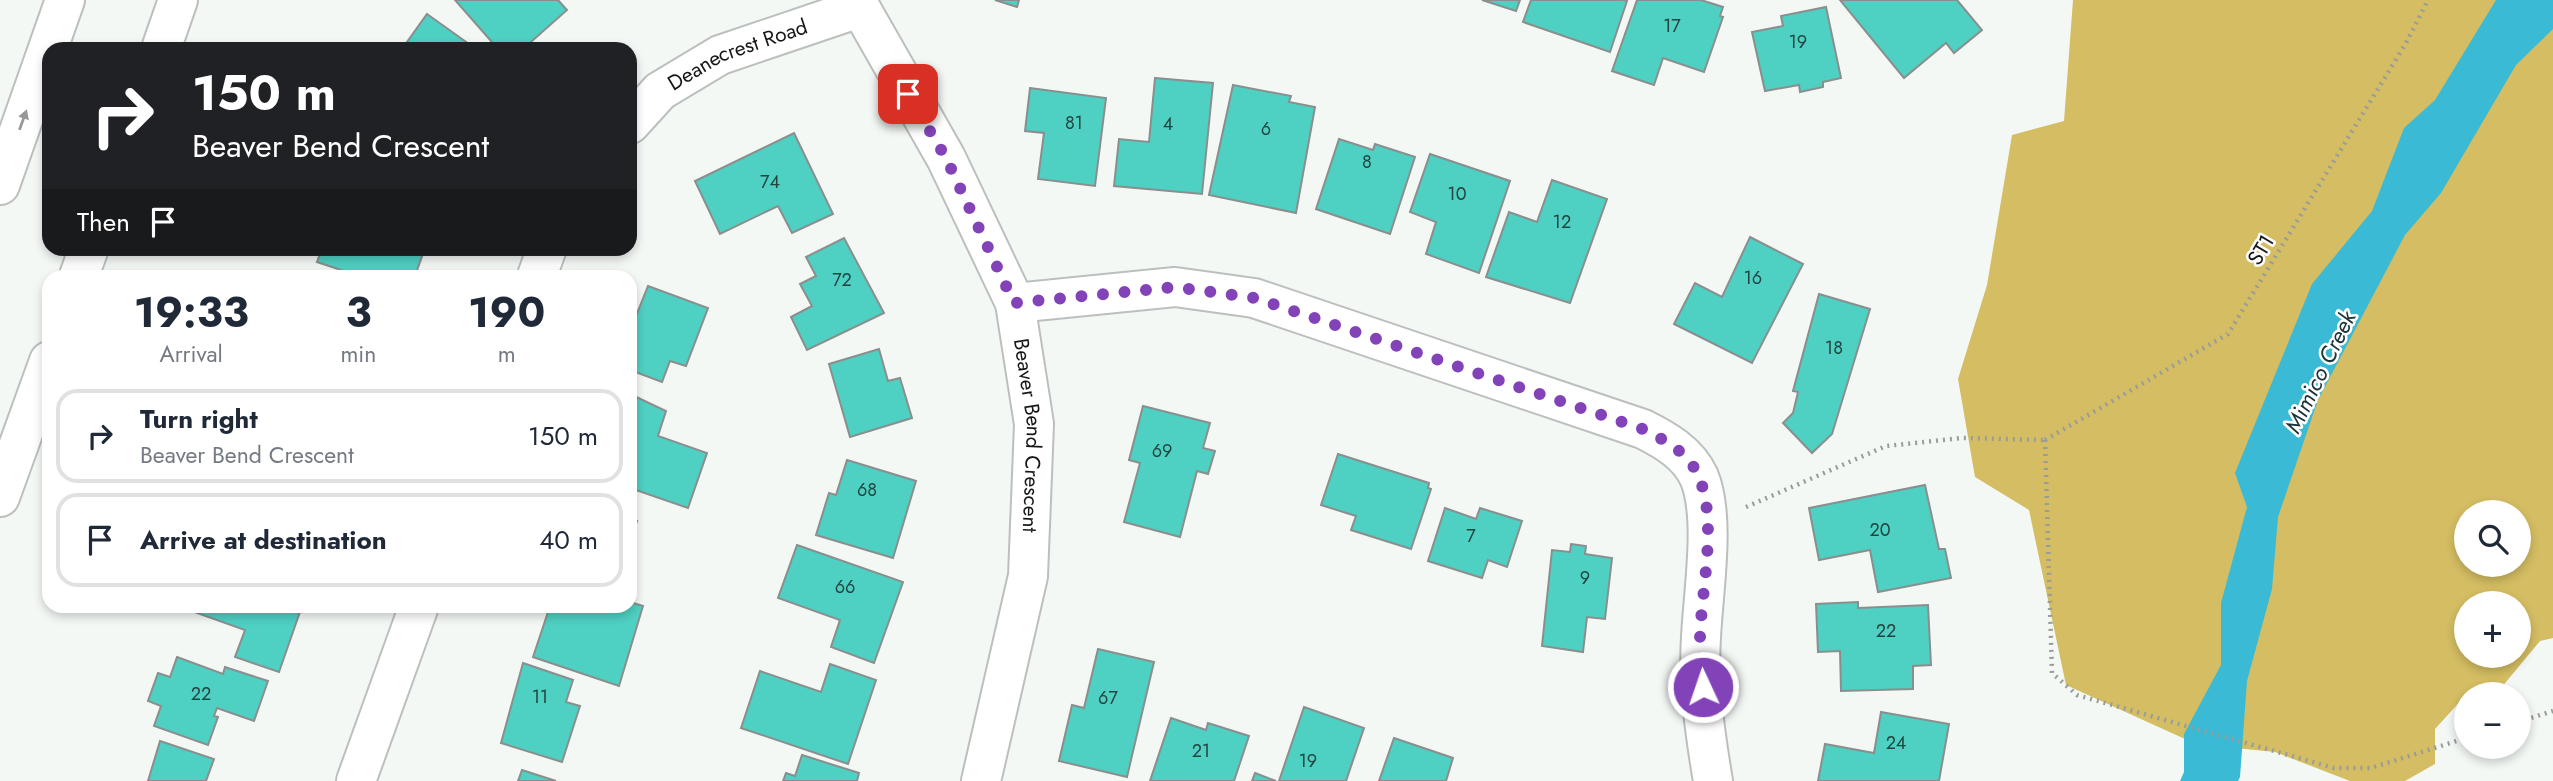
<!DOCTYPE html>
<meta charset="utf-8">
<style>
body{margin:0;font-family:Jost,sans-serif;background:#f2f2f3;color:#1f2937;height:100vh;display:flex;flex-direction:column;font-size:26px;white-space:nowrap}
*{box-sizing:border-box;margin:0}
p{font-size:23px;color:#747a83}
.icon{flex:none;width:38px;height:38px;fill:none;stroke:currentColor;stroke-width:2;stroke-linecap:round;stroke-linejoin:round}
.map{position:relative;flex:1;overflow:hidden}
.panel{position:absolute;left:42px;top:270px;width:595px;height:343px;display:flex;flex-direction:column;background:#fff;border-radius:21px;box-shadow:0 4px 10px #0003}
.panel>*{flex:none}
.top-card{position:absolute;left:42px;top:42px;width:595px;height:214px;border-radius:21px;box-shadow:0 4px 10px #0003;background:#202124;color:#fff;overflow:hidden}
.controls{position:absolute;left:2454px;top:500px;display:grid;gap:14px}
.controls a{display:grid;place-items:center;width:77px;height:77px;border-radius:50%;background:#fff;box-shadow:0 4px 10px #0003;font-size:35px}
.pin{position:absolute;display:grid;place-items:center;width:60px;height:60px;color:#fff;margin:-30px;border-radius:14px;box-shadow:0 4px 10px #0006}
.me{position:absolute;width:77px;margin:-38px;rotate:357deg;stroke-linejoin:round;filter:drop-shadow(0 0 5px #0008)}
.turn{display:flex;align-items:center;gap:24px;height:147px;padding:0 35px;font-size:32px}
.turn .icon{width:91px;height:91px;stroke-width:2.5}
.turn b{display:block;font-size:49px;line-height:60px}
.then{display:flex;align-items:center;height:66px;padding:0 35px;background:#0003;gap:14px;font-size:26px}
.eta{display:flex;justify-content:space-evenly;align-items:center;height:119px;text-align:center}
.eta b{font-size:42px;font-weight:700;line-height:49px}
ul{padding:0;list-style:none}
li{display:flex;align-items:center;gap:21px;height:94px;margin:0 14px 10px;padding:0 21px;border:4px solid #e0e1e3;border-radius:21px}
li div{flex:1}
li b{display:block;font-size:26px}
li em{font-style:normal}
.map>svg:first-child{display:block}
.forest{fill:#d4bd62;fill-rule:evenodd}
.water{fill:#3abad5}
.building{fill:#4ed0c2;stroke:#8a8f8e;stroke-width:2}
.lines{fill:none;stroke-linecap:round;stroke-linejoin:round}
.minor-casing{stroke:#bcc0bd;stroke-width:42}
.secondary-casing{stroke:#bcc0bd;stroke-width:42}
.motorway-casing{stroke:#bcc0bd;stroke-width:42}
.path{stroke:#999c9a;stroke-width:4.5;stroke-dasharray:2 5;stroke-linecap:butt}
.minor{stroke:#fff;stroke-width:38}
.secondary{stroke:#fff;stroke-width:38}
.motorway{stroke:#fff;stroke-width:38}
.oneway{fill:#969796}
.route{stroke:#8343b8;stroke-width:12;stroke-dasharray:0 21.6}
.labels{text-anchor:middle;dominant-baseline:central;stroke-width:5;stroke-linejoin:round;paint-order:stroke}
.number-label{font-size:18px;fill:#234541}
.street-label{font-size:21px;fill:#151716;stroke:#fff}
.water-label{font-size:23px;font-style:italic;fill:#1c3237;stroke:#fff}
</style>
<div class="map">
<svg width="2553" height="781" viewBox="0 0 2553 781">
<rect width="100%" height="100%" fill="#f4f8f5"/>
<path class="forest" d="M 2073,0 L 2553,0 L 2553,638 L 2540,641 L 2496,694 L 2466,695 L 2435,729 L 2435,764 L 2405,781 L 2350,781 L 2275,752 L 2196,744 L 2066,685 L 2029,510 L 1975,477 L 1958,379 L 1987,285 L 2012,135 L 2064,121 ZM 2466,513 L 2518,513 L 2518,565 L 2466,565 ZM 2466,604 L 2518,604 L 2518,656 L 2466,656 Z"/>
<polygon class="water" points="2496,0 2553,0 2553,29 2516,65 2441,193 2405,235 2318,400 2278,517 2272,589 2247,681 2240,777 2238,781 2180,781 2184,772 2184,734 2221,665 2221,603 2247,507 2235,473 2312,284 2372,211 2404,128 2435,100"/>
<g class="building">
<polygon points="455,0 558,0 567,10 523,49 498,49"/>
<polygon points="995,0 1019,0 1017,7"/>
<polygon points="1482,0 1520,0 1516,11"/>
<polygon points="1531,0 1624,0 1627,1 1610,52 1523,22"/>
<polygon points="1637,0 1701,0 1723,7 1720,16 1723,17 1704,72 1663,58 1654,85 1612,71"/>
<polygon points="1840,0 1957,0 1982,30 1954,53 1946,43 1904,78"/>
<polygon points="1826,7 1841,78 1823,82 1823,87 1800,92 1799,85 1765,91 1752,32 1783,26 1781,16"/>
<polygon points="427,14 476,49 402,49"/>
<polygon points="1155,78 1213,83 1202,194 1114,186 1119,139 1149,142"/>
<polygon points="1233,85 1291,96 1289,102 1315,107 1296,213 1209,195"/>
<polygon points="1030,88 1106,98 1095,186 1038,179 1044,133 1025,131"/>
<polygon points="794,133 833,214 792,233 778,206 720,234 695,181"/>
<polygon points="1339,139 1373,150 1375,144 1415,157 1390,234 1316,209"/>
<polygon points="1430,154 1510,181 1479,273 1426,254 1436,222 1410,212"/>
<polygon points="1552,180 1607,199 1570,303 1486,277 1509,212 1537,222"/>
<polygon points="1750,237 1803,264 1752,363 1674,324 1695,283 1722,297"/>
<polygon points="844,238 884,313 807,350 791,317 812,306 800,284 816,276 806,257"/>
<polygon points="322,248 425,248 415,276 359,276 317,262"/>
<polygon points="648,286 708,308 686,366 670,361 662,382 630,370 630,331"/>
<polygon points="1819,294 1870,309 1832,434 1812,453 1783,423 1793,413 1798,392 1793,391"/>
<polygon points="879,349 888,381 900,378 912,418 850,437 829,364"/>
<polygon points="630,394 666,411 658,436 707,453 688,508 630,488"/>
<polygon points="1143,406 1210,423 1203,448 1215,451 1208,474 1197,471 1180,537 1124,522 1140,463 1129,460"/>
<polygon points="1338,454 1429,483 1428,488 1431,489 1411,549 1351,530 1356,516 1321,505"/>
<polygon points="847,460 916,481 893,558 816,535 829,493 836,495"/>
<polygon points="1925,485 1939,549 1945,549 1951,578 1878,592 1870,550 1819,560 1809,508"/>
<polygon points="1445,508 1476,519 1480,508 1522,521 1507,567 1488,560 1482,578 1428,561"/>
<polygon points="630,519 637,521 630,543"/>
<polygon points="1571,544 1586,546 1585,554 1612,558 1605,619 1587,617 1583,652 1542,646 1552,550 1570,552"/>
<polygon points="797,545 903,582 874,663 831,647 840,620 778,598"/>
<polygon points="630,602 643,606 619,686 533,657 550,606 630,606"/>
<polygon points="1858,602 1858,608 1928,605 1931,665 1913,666 1913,689 1841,691 1840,651 1818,652 1816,604"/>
<polygon points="184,606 302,606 279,672 235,657 245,630 183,608"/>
<polygon points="1098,649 1154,662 1127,777 1059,761 1072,705 1084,708"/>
<polygon points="177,657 223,674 225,667 268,681 254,721 217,708 214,716 218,717 208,745 154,726 161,706 148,701 158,673 170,677"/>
<polygon points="523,663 573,680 566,702 580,706 562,762 501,743"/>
<polygon points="830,664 876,680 848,764 741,728 760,671 821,692"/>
<polygon points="1304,707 1364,728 1346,781 1279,781"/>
<polygon points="1881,712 1949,724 1939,781 1818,781 1825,744 1874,753"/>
<polygon points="1171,718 1206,730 1208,723 1249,736 1234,781 1150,781"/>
<polygon points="1394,738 1453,758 1446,781 1379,781"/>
<polygon points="160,741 214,759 206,781 148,781"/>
<polygon points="802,755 859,773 857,781 783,781 786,773 795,776"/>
<polygon points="522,770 556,781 518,781"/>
<polygon points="1255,773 1276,781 1252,781"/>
</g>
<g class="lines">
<defs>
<g id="minor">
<path id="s1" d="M 856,0 L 946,158 L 1015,303 L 1034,424 L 1028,576 L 981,781"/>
<path id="s2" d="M 630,124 L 660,91 L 720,55 L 859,8"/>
<polyline points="537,276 547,248"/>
<path d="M 1015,303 L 1175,287 L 1254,298 L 1643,429 C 1665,440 1688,453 1699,477 C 1716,517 1703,593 1701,637 C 1698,684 1705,734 1713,781"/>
<polyline points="356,781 419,606"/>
</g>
<g id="secondary">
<polyline points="161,49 178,0"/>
<polyline points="79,276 89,248"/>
<polyline points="0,497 49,361"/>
</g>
<polyline id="motorway" points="0,185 65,0"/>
</defs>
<use href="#minor" class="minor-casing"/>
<use href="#secondary" class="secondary-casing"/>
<use href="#motorway" class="motorway-casing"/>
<g class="path">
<polyline points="2045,440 2052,673 2077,695 2334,768 2371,768 2466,738"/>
<polyline points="2045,440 2228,334 2406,43 2428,0"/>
<polyline points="1746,507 1886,446 1962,438 2045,440"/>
<polyline points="2518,722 2553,711"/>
</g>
<use href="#minor" class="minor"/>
<use href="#secondary" class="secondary"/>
<use href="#motorway" class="motorway"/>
</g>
<defs><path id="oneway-solid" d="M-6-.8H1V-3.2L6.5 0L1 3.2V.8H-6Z" transform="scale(1.75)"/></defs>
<use class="oneway" href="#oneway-solid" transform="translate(23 120) rotate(-70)"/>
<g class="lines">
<path class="route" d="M 908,94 L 946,158 L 1014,303 L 1175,287 L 1255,298 L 1643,429 C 1665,440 1689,453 1699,477 C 1718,523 1701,590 1700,639 C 1700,655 1702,671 1703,687"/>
</g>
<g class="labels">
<g class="number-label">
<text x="1672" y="26">17</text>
<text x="1798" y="42">19</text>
<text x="1074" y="123">81</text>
<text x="1168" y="124">4</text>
<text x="1266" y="129">6</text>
<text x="1367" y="162">8</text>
<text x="770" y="182">74</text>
<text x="1457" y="194">10</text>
<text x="1562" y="222">12</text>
<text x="1753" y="278">16</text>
<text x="842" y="280">72</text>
<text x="1834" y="348">18</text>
<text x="1162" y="451">69</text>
<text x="867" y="490">68</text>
<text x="1880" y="530">20</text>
<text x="1471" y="536">7</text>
<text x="1585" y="578">9</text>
<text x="845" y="587">66</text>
<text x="1886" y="631">22</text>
<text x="201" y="694">22</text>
<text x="540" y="697">11</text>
<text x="1108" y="698">67</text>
<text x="1896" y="743">24</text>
<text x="1201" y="751">21</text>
<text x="1308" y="761">19</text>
</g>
<g class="street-label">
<text stroke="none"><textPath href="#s2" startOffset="131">Deanecrest Road</textPath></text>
<text transform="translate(2261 250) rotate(-59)">ST1</text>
<text stroke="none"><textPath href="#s1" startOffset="476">Beaver Bend Crescent</textPath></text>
</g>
<g class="water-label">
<text transform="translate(2320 372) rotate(-64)">Mimico Creek</text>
</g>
</g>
</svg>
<div class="controls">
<a><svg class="icon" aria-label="search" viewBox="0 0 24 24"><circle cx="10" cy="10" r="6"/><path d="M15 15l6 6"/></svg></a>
<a>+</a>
<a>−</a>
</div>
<div class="pin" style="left:908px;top:94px;background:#d93025"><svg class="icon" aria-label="arrive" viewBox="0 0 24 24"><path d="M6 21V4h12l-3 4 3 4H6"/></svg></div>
<svg class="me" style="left:1703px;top:687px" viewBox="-20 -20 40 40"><circle r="17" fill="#8343b8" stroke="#fff" stroke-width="3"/><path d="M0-11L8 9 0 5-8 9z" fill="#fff"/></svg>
<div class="top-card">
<div class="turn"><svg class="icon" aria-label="right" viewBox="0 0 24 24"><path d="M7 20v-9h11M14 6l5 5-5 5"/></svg><div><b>150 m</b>Beaver Bend Crescent</div></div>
<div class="then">Then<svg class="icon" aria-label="arrive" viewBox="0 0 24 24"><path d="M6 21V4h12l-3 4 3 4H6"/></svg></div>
</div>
<section class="panel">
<div class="eta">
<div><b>19:33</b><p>Arrival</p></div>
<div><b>3</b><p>min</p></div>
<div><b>190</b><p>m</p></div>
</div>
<ul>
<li><svg class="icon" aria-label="right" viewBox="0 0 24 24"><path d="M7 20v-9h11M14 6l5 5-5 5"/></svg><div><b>Turn right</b><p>Beaver Bend Crescent</p></div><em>150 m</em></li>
<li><svg class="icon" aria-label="arrive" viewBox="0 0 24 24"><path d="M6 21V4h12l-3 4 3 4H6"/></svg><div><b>Arrive at destination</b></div><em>40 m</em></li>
</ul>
</section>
</div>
